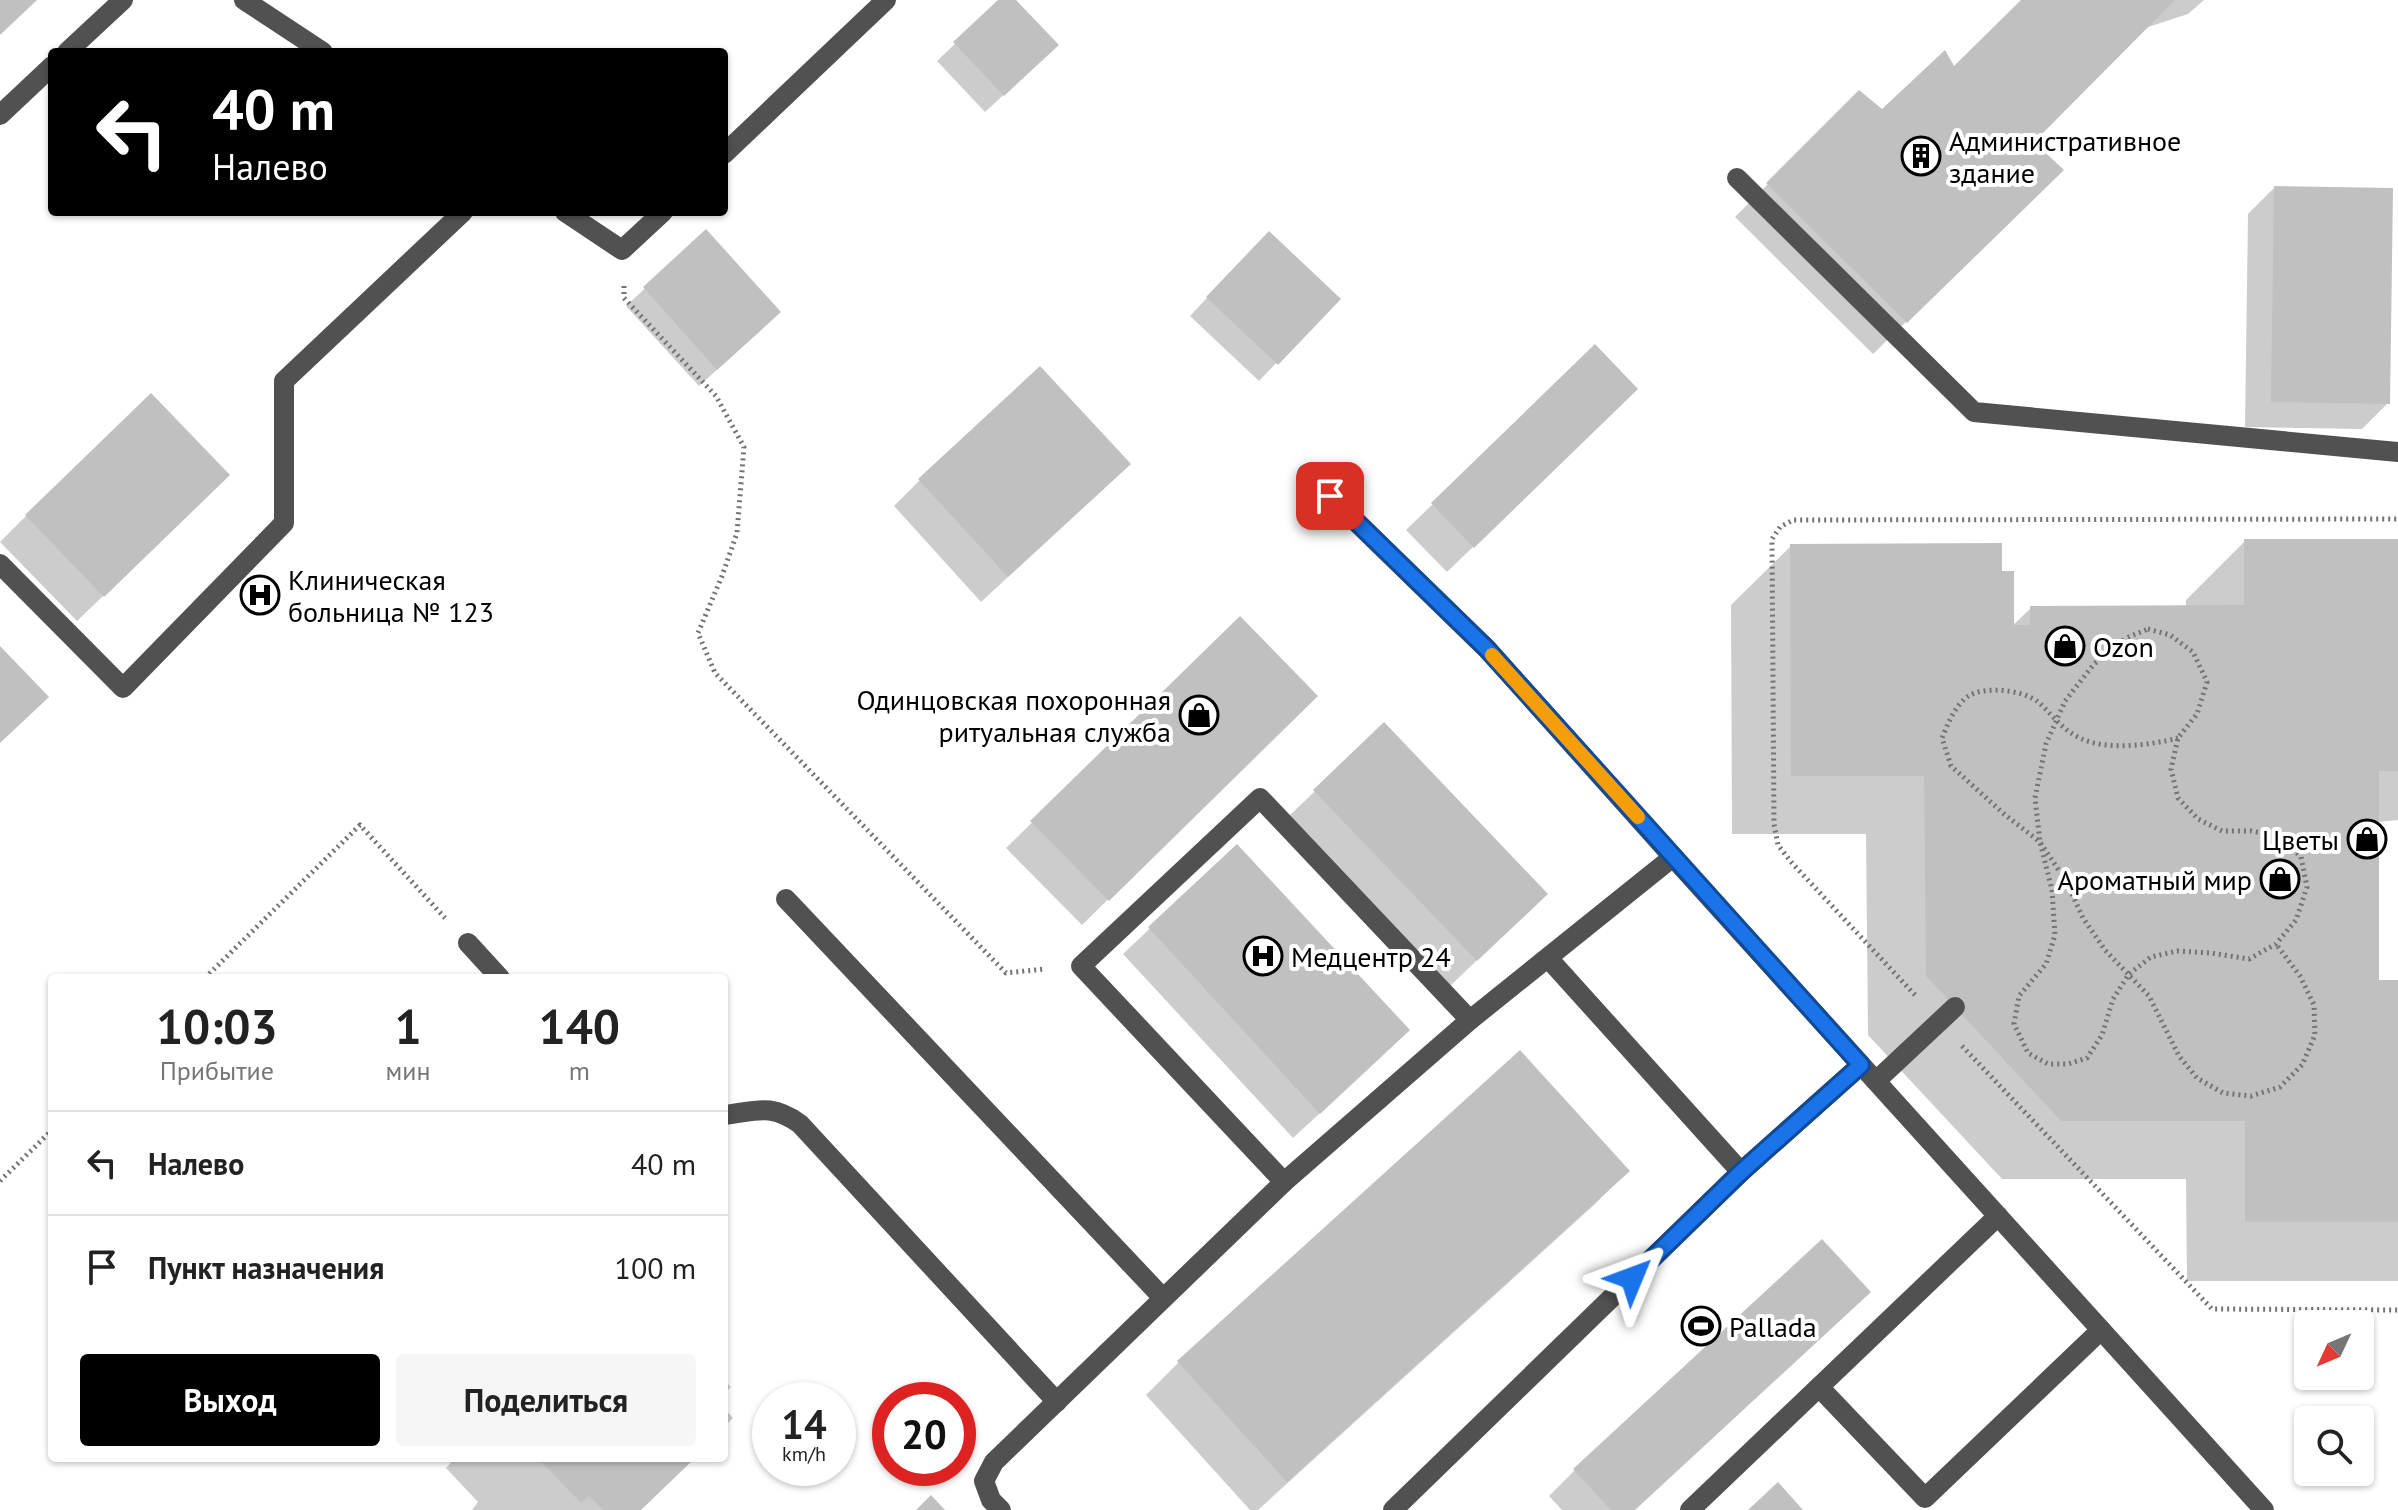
<!DOCTYPE html>
<html lang="ru">
<meta charset="utf-8">
<style>
body{margin:0;font-family:"PT Sans",sans-serif;background:#f6f6f6;color:#222;height:100vh;display:flex;flex-direction:column;font-size:30px;white-space:nowrap}
*{box-sizing:border-box;margin:0}
p{font-size:26px;color:#767676}
.icon{flex:none;width:44px;height:44px;fill:none;stroke:currentColor;stroke-width:2;stroke-linecap:round;stroke-linejoin:round}
.map{position:relative;flex:1;overflow:hidden}
.drawer{position:absolute;left:48px;top:974px;width:680px;height:488px;display:flex;flex-direction:column;background:#fff;border-radius:8px;box-shadow:0 2px 6px #0004}
.drawer>*{flex:none}
.top-card{position:absolute;left:48px;top:48px;width:680px;height:168px;border-radius:8px;box-shadow:0 2px 6px #0004;background:#000;color:#fff;overflow:hidden}
.needle{width:52px;rotate:226deg}
.tools{position:absolute;left:2294px;top:1310px;display:grid;gap:16px}
.tools a{display:grid;place-items:center;width:80px;height:80px;border-radius:8px;background:#fff;box-shadow:0 2px 6px #0004;font-size:40px}
.speed{position:absolute;left:752px;top:1382px;display:flex;gap:16px;font-size:40px;font-weight:700;text-align:center}
.speed>*{display:grid;place-content:center;width:104px;height:104px;border-radius:50%;background:#fff;box-shadow:0 2px 6px #0004;line-height:1}
.speed small{font-size:20px;font-weight:400}
.speed .limit{border:12px solid #d22;background:#fff;color:#111}
.pin{position:absolute;display:grid;place-items:center;width:68px;height:68px;color:#fff;margin:-34px;border-radius:16px;box-shadow:0 4px 12px #0006}
.me{position:absolute;width:88px;margin:-44px;rotate:46deg;stroke-linejoin:round;filter:drop-shadow(0 0 6px #0008)}
.turn{display:flex;align-items:center;gap:28px;height:168px;padding:0 32px;font-size:36px}
.turn .icon{width:104px;height:104px;stroke-width:2.5}
.turn b{display:block;font-size:56px;line-height:68px}
.eta{display:flex;justify-content:space-evenly;align-items:center;height:136px;text-align:center}
.eta b{font-size:48px;font-weight:800;line-height:56px}
.cta{display:flex;gap:16px;margin-top:auto;padding:16px 32px}
.cta a{flex:1;height:92px;border-radius:8px;background:#000;color:#fff;font-size:32px;font-weight:800;line-height:92px;text-align:center}
.cta a+a{background:#f6f6f6;color:#222}
ul{padding:0;list-style:none}
li{display:flex;align-items:center;gap:24px;height:104px;padding:0 32px;border-top:2px solid #e0e0e0}
li div{flex:1}
li b{display:block;font-size:30px}
li em{font-style:normal}
.map>svg:first-child{display:block}
.shadow{fill:#0003}
.building{fill:#c0c0c0}
.lines{fill:none;stroke-linecap:round;stroke-linejoin:round}
.path{stroke:#737373;stroke-width:5;stroke-dasharray:2 4;stroke-linecap:butt}
.minor{stroke:#515151;stroke-width:20}
.route-casing{stroke:#114b97;stroke-width:20}
.route{stroke:#1a73e8;stroke-width:14}
.slow{stroke:#f59e0b;stroke-width:14}
.labels{text-anchor:middle;dominant-baseline:central;stroke-width:8;stroke-linejoin:round;paint-order:stroke}
.poi-label{font-size:28px;fill:#000;stroke:#fff;text-anchor:start}
</style>
<div class="map">
<svg width="2398" height="1510" viewBox="0 0 2398 1510">
<rect width="100%" height="100%" fill="#fff"/>
<g class="shadow">
<polygon points="1001,0 1014,0 1039,62 985,112 937,61"/>
<polygon points="2024,0 2204,0 2188,14 2145,28 2031,142 2028,203 1873,354 1735,217 1859,93 1883,111 1953,69"/>
<polygon points="2274,188 2388,403 2362,429 2245,427 2248,214"/>
<polygon points="706,232 761,330 699,386 626,306"/>
<polygon points="1251,251 1338,299 1259,381 1190,316"/>
<polygon points="1595,347 1610,415 1447,572 1406,530"/>
<polygon points="920,480 1102,490 981,602 894,506"/>
<polygon points="202,501 77,621 0,542 26,516"/>
<polygon points="2245,541 2398,541 2398,820 2377,822 2377,982 2398,982 2398,1281 2187,1281 2186,1179 2002,1179 1868,1035 1866,834 1732,834 1731,605 1791,546 2000,573 2012,626 2031,608 2186,607 2186,600"/>
<polygon points="1240,618 1315,696 1082,925 1006,848"/>
<polygon points="1384,725 1519,920 1450,986 1288,817"/>
<polygon points="1237,846 1382,1056 1293,1138 1123,954"/>
<polygon points="1628,1171 1595,1204 1258,1510 1250,1510 1146,1395 1179,1362"/>
<polygon points="724,1380 731,1387 724,1394"/>
<polygon points="724,1408 733,1418 724,1427"/>
<polygon points="455,1458 693,1458 640,1510 472,1510 478,1502 446,1468"/>
<polygon points="1575,1470 1634,1510 1562,1510 1549,1496"/>
</g>
<g class="building">
<polygon points="0,0 37,0 0,35"/>
<polygon points="998,0 1016,0 1059,45 1004,96 953,42"/>
<polygon points="2021,0 2175,0 2034,142 2064,170 1907,323 1766,183 1859,90 1882,109 1945,50 1954,66"/>
<polygon points="2274,186 2393,188 2390,404 2271,402"/>
<polygon points="706,229 781,312 717,370 643,287"/>
<polygon points="1269,231 1341,299 1278,365 1206,297"/>
<polygon points="1595,344 1638,389 1474,548 1431,503"/>
<polygon points="1040,366 1131,464 1008,577 918,479"/>
<polygon points="151,393 230,475 104,597 25,515"/>
<polygon points="2244,539 2398,539 2398,771 2379,771 2379,980 2398,980 2398,1222 2245,1222 2245,1121 2061,1121 1926,976 1924,776 1791,776 1790,544 2002,543 2002,571 2014,571 2014,625 2030,625 2030,606 2244,605"/>
<polygon points="1240,616 1318,696 1109,901 1030,821"/>
<polygon points="0,646 49,697 0,743"/>
<polygon points="1384,722 1548,894 1477,961 1313,790"/>
<polygon points="1237,844 1410,1030 1320,1114 1148,927"/>
<polygon points="1520,1050 1630,1171 1287,1482 1177,1361"/>
<polygon points="1822,1239 1871,1292 1635,1510 1611,1510 1573,1469"/>
<polygon points="538,1458 695,1458 641,1510 603,1510 589,1496 581,1503"/>
<polygon points="1778,1482 1803,1510 1748,1510"/>
<polygon points="931,1495 945,1510 916,1510"/>
</g>
<g class="lines">
<g class="path">
<polyline points="624,286 624,298 716,396 744,447 737,533 722,576 698,633 715,673 1006,973 1045,969"/>
<polygon points="2148,629 2170,635 2193,652 2207,682 2197,714 2178,738 2171,769 2178,798 2198,819 2222,831 2251,831 2279,836 2301,857 2307,887 2296,920 2276,944 2249,959 2211,953 2177,951 2151,957 2129,974 2113,999 2102,1035 2087,1058 2068,1064 2048,1064 2028,1053 2014,1024 2019,996 2046,964 2055,935 2052,890 2040,842 2035,798 2046,744 2065,701 2094,664 2126,638"/>
<path d="M 2178,738 C 2151,745 2106,751 2080,738 C 2062,730 2052,714 2038,702 C 2024,690 1983,685 1967,697 C 1954,707 1948,724 1942,738 L 1951,766 L 2004,814 L 2040,842 L 2066,881 L 2083,918 L 2105,950 L 2149,996 L 2179,1056 L 2197,1078 L 2223,1093 L 2251,1096 L 2280,1087 L 2302,1065 L 2315,1035 L 2314,1005 L 2300,976 L 2276,944"/>
<polyline points="205,978 360,825 445,918"/>
<polyline points="1915,995 1792,863 1778,845 1774,824 1772,539 1780,527 1793,520 2398,519"/>
<polyline points="1962,1046 2212,1309 2398,1310"/>
<polyline points="0,1181 52,1130"/>
</g>
<g class="minor">
<polyline points="244,0 323,52"/>
<polyline points="67,52 123,0"/>
<polyline points="0,115 52,66"/>
<polyline points="724,154 886,0"/>
<polyline points="1737,178 1974,412 2398,452"/>
<polyline points="565,212 622,250 663,212"/>
<polyline points="1307,474 1487,649 1673,857"/>
<polyline points="0,564 123,688 284,523 284,381 463,212"/>
<polyline points="786,899 1163,1298"/>
<polyline points="468,943 500,978"/>
<polyline points="1548,958 1741,1172"/>
<polyline points="1876,1081 1955,1007"/>
<path d="M 724,1115 C 757,1111 771,1103 800,1124 L 1057,1402"/>
<polyline points="1284,1182 1081,966 1260,798 1470,1020"/>
<polyline points="1998,1216 1819,1387 1925,1498 2101,1330"/>
<polyline points="1001,1510 991,1500 984,1481 994,1462 1284,1182 1470,1020 1673,857 2264,1510"/>
<polyline points="1393,1510 1741,1172 1861,1065"/>
<polyline points="1690,1510 1819,1387"/>
</g>
</g>
<g class="lines">
<defs>
<polyline id="route" points="1330,496 1487,649 1861,1065 1741,1172 1632,1278"/>
</defs>
<use href="#route" class="route-casing"/>
<use href="#route" class="route"/>
<polyline class="slow" points="1492,655 1638,817"/>
</g>
<defs>
<symbol id="building-ring" viewBox="-11 -11 22 22"><circle r="9.5" fill="#fff" stroke="#000" stroke-width="1.5"/><path d="M-4-6H4V6H1V3H-1V6H-4ZM-2.5-4.3h1.7v1.8h-1.7ZM.8-4.3h1.7v1.8H.8ZM-2.5-1h1.7V.8h-1.7ZM.8-1h1.7V.8H.8Z" fill="#000"/></symbol>
<symbol id="hospital-ring" viewBox="-11 -11 22 22"><circle r="9.5" fill="#fff" stroke="#000" stroke-width="1.5"/><path d="M-5-5h3v3.5h4V-5h3V5h-3V1.5h-4V5h-3Z" fill="#000"/></symbol>
<symbol id="shop-ring" viewBox="-11 -11 22 22"><circle r="9.5" fill="#fff" stroke="#000" stroke-width="1.5"/><path d="M-5-2.5h2.3a2.7 3.5 0 0 1 5.4 0H5L5.5 6h-11ZM-1.5-2.5h3a1.5 2.3 0 0 0-3 0Z" fill="#000"/></symbol>
<symbol id="stadium-ring" viewBox="-11 -11 22 22"><circle r="9.5" fill="#fff" stroke="#000" stroke-width="1.5"/><path d="M0-5a6.5 5 0 1 0 0 10a6.5 5 0 1 0 0-10ZM-3.5-1.8h7v3.6h-7Z" fill="#000"/></symbol>
</defs>
<g fill-rule="evenodd">
<use href="#building-ring" x="1899" y="134" width="44" height="44"/>
<use href="#hospital-ring" x="238" y="573" width="44" height="44"/>
<use href="#shop-ring" x="2043" y="624" width="44" height="44"/>
<use href="#shop-ring" x="1177" y="693" width="44" height="44"/>
<use href="#shop-ring" x="2345" y="817" width="44" height="44"/>
<use href="#shop-ring" x="2258" y="857" width="44" height="44"/>
<use href="#hospital-ring" x="1241" y="934" width="44" height="44"/>
<use href="#stadium-ring" x="1679" y="1304" width="44" height="44"/>
</g>
<g class="labels">
<g class="poi-label">
<text x="1949" y="140">Административное<tspan x="1949" dy="32">здание</tspan></text>
<text x="288" y="579">Клиническая<tspan x="288" dy="32">больница № 123</tspan></text>
<text x="2093" y="646">Ozon</text>
<text x="1171" y="699" text-anchor="end">Одинцовская похоронная<tspan x="1171" dy="32">ритуальная служба</tspan></text>
<text x="2339" y="839" text-anchor="end">Цветы</text>
<text x="2252" y="879" text-anchor="end">Ароматный мир</text>
<text x="1291" y="956">Медцентр 24</text>
<text x="1729" y="1326">Pallada</text>
</g>
</g>
</svg>
<div class="tools">
<a><svg class="needle" viewBox="-14 -14 28 28"><path d="M0-13l5 13h-10z" fill="#e53935"/><path d="M0 13l5-13h-10z" fill="#767676"/></svg></a>
<a><svg class="icon" aria-label="search" viewBox="0 0 24 24"><circle cx="10" cy="10" r="6"/><path d="M15 15l6 6"/></svg></a>
</div>
<div class="speed"><div>14<small>km/h</small></div><div class="limit">20</div></div>
<div class="pin" style="left:1330px;top:496px;background:#d93025"><svg class="icon" aria-label="arrive" viewBox="0 0 24 24"><path d="M6 21V4h12l-3 4 3 4H6"/></svg></div>
<svg class="me" style="left:1632px;top:1278px" viewBox="-20 -20 40 40"><path d="M0-17L14 15 0 8-14 15z" fill="#1a73e8" stroke="#fff" stroke-width="4"/></svg>
<div class="top-card">
<div class="turn"><svg class="icon" aria-label="left" viewBox="0 0 24 24"><path d="M17 20v-9H6M10 6l-5 5 5 5"/></svg><div><b>40 m</b>Налево</div></div>
</div>
<section class="drawer">
<div class="eta">
<div><b>10:03</b><p>Прибытие</p></div>
<div><b>1</b><p>мин</p></div>
<div><b>140</b><p>m</p></div>
</div>
<ul>
<li><svg class="icon" aria-label="left" viewBox="0 0 24 24"><path d="M17 20v-9H6M10 6l-5 5 5 5"/></svg><div><b>Налево</b></div><em>40 m</em></li>
<li><svg class="icon" aria-label="arrive" viewBox="0 0 24 24"><path d="M6 21V4h12l-3 4 3 4H6"/></svg><div><b>Пункт назначения</b></div><em>100 m</em></li>
</ul>
<div class="cta"><a>Выход</a><a>Поделиться</a></div>
</section>
</div>
